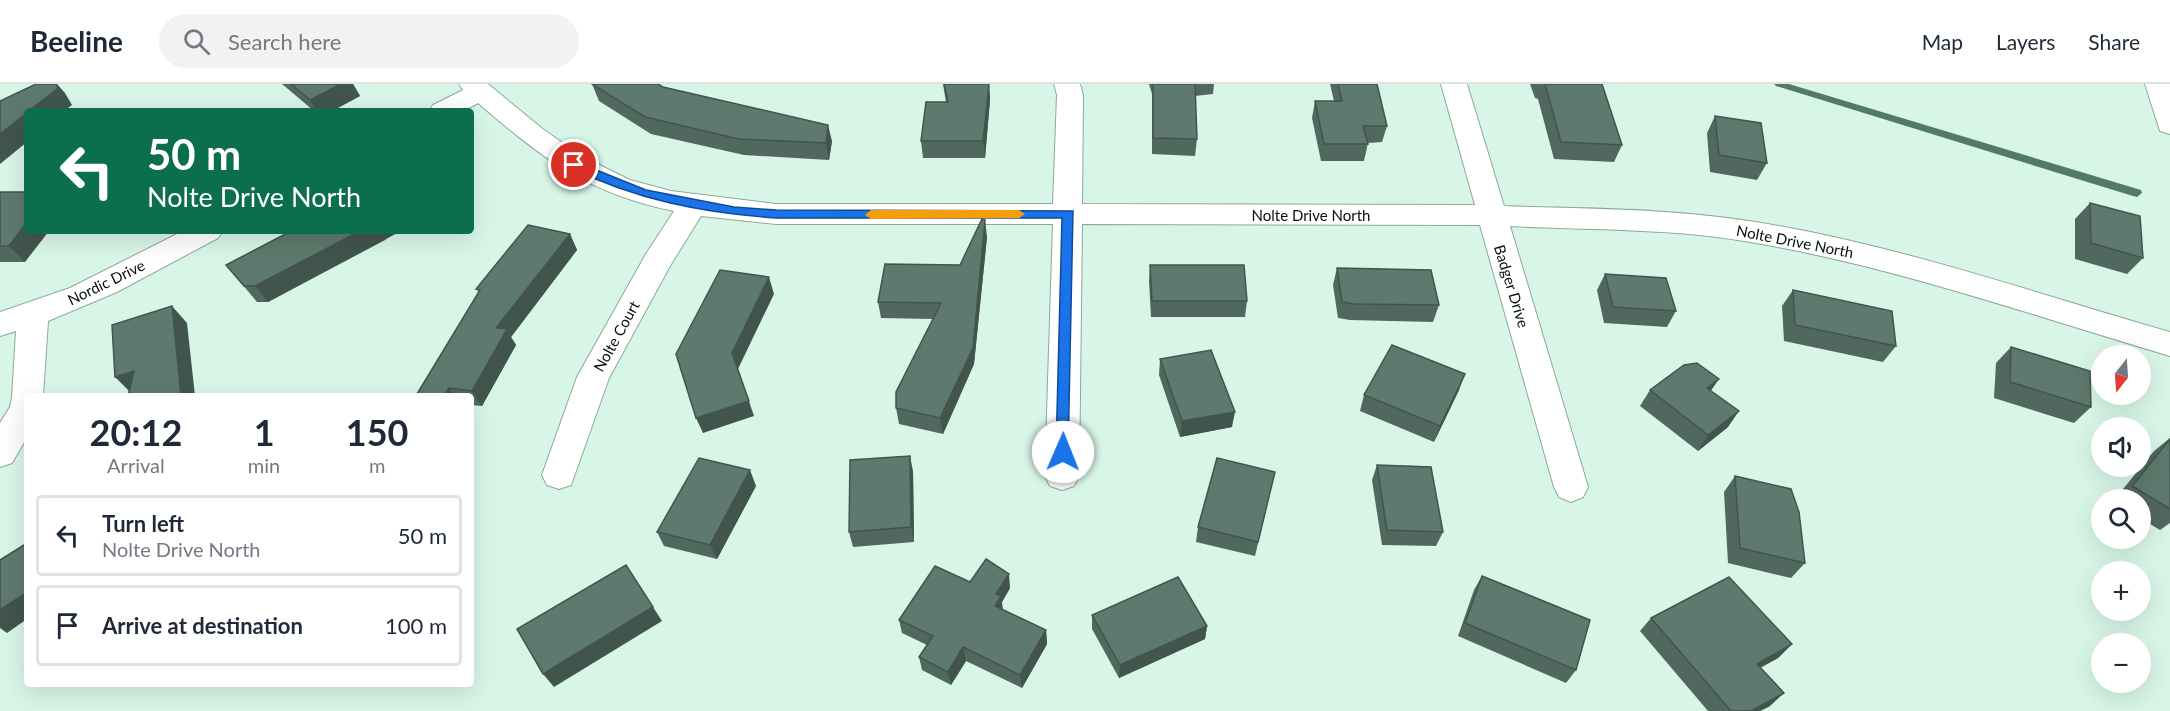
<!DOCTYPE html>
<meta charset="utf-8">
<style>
body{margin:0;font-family:Lato,sans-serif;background:#f2f2f3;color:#1f2937;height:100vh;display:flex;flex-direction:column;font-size:22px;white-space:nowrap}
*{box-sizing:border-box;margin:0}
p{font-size:20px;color:#747a83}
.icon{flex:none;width:33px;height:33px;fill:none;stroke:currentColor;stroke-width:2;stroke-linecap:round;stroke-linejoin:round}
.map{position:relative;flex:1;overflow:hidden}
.drawer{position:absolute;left:24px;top:309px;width:450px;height:294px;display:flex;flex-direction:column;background:#fff;border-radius:6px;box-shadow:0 6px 24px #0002}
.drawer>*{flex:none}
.banner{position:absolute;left:24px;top:24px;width:450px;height:126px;border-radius:6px;box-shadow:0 6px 24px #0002;background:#0b6e4f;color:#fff;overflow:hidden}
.needle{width:39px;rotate:197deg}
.fabs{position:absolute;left:2091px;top:261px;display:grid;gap:12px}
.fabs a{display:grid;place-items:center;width:60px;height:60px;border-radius:50%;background:#fff;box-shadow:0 6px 24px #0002;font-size:30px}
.pin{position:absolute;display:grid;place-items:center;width:51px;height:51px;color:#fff;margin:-26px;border:3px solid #fff;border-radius:50%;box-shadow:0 2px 6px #0007}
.me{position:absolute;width:66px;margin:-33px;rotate:1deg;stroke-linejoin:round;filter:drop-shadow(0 0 4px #0008)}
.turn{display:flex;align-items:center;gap:21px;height:126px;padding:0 24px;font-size:27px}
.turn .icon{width:78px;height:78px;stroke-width:2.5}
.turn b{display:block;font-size:42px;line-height:51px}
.eta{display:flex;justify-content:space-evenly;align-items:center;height:102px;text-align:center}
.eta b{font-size:36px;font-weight:700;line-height:42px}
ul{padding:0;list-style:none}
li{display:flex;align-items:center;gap:18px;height:81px;margin:0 12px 9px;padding:0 12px;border:3px solid #e0e1e3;border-radius:6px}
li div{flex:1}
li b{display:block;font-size:22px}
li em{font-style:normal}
header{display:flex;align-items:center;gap:36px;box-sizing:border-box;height:84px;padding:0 30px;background:#fff;border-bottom:2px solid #e0e1e3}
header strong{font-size:28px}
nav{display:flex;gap:33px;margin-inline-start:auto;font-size:21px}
.search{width:420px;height:54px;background:#f2f2f3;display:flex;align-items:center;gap:15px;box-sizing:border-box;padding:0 21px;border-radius:33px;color:#747a83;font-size:22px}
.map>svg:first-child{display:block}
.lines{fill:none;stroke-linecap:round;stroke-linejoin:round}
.stream{fill:#537968;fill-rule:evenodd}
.minor-casing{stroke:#8ca89b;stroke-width:2}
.minor{fill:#fff;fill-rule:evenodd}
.wall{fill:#51685e}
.shaded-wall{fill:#42554c}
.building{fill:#5e796d;stroke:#42554c;stroke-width:1.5}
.route{fill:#1a73e8;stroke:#114b97;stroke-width:1.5}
.slow{fill:#f59e0b}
.labels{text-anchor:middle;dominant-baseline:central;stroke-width:5;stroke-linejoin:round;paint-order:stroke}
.street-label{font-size:15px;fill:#050f0a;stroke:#fff}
</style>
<header>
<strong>Beeline</strong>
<div class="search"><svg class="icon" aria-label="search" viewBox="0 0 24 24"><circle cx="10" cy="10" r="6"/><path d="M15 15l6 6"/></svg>Search here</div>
<nav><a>Map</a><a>Layers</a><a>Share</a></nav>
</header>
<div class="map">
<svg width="2170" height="627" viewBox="0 0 2170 627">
<rect width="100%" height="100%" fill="#d8f6e8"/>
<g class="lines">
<polygon class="stream" points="1774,0 1789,0 2141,106 2142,109 2137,113 2133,112 1776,2"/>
<defs>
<g id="minor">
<path d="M 459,0 L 488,0 L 544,46 L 583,73 L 630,96 L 671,107 L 776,120 L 1053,120 L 1057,11 L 1054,0 L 1080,0 L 1083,11 L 1082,120 L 1475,121 L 1441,0 L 1467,0 L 1504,122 C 1585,125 1668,124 1749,137 C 1892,159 2031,208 2170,248 L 2170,272 C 2031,231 1893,182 1750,158 C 1671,144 1589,146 1510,142 L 1588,403 L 1583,413 L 1571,418 L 1559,413 L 1554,403 L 1480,141 L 1082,140 L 1079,392 L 1074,402 L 1062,406 L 1050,402 L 1045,392 L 1053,140 L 776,140 L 701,132 L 670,182 L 609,294 L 571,401 L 559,405 L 547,401 L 542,391 L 577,293 L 646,170 L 674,127 C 589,110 543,75 478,19 L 463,27 L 429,27 L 433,21 L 463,6 Z"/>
<polygon points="2145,0 2170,0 2170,50 2160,47"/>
<polygon points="183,147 223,147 218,154 117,208 48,237 43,312 27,312 27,353 12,379 0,383 0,339 10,323 12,314 16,247 0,252 0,228 70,204"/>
</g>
</defs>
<use href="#minor" class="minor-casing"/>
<use href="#minor" class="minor"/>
</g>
<g class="wall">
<polygon points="282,0 353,0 360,12 332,27 314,27"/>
<polygon points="592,0 663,3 832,57 829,76 744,71 651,50 599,17"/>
<polygon points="943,0 989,0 990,16 985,74 923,74 921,57 946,18"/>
<polygon points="1149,0 1214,0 1213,10 1195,12 1197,55 1195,72 1152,70 1152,10"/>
<polygon points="1330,0 1377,0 1387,42 1382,58 1368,59 1364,77 1321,77 1312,34 1315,17 1334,17"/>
<polygon points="1530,0 1602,0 1622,61 1614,78 1554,75 1538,15 1535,14"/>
<polygon points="1715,32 1767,79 1757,96 1710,88 1707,49"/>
<polygon points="0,108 25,178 0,178"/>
<polygon points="2090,119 2143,174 2127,190 2075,175 2075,135"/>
<polygon points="570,150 577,166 511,253 516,261 482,322 471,321 471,312 419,312 417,310 479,208 476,205"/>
<polygon points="987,153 974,280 943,350 899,340 896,324 933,235 881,234 878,218 960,181"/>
<polygon points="387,155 268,218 257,218 226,181"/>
<polygon points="1150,181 1247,217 1245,233 1151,233 1149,197"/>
<polygon points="1337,184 1439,221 1433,238 1350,236 1338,234 1333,201"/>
<polygon points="1605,190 1676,227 1667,243 1604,239 1597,206"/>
<polygon points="1793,206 1896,262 1883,278 1784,257 1782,222"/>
<polygon points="2011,263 2091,323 2074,339 1994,314 1996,279"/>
<polygon points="1160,275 1232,343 1180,353 1159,291"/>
<polygon points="1459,306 1434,358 1360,327 1364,311"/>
<polygon points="1650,306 1711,307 1728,343 1698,367 1640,322"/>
<polygon points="2170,354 2170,439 2160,446 2140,434 2140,416 2114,416 2154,367"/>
<polygon points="1377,381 1443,448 1436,462 1382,461 1372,396"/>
<polygon points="913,387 914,458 853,463 849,448"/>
<polygon points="1275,388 1255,472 1196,458 1198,443"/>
<polygon points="1735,392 1805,479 1791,494 1728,479 1724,408"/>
<polygon points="756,402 717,475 664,462 657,448"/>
<polygon points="1482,492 1576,586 1566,599 1458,552 1474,506"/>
<polygon points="970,498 1010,504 1002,518 1002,525 1046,546 1047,560 1022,604 966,577 951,601 922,586 919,573 927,561 902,549 899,536"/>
<polygon points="1092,531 1207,542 1205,555 1119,594 1092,545"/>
<polygon points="1651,534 1792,560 1778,574 1761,583 1770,622 1760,627 1708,627 1640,547"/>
</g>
<g class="shaded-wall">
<polygon points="56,0 57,0 65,9 72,21 64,27 29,27"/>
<polygon points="341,0 353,0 360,12 332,27 317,27 310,16"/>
<polygon points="989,0 990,16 985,74 983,57"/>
<polygon points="27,29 27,58 0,80 0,50"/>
<polygon points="828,41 832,57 829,76 826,59"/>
<polygon points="985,136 987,153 974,280 943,350 940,334"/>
<polygon points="27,138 27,147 49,147 25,178 9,162"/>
<polygon points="360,147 401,147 268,218 255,202"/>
<polygon points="570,150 577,166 511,253 516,261 482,322 472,307 496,244"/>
<polygon points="769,193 774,210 738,285 754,332 703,349 696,334 732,269"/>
<polygon points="172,222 187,239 195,312 181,312"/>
<polygon points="134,287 131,309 115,293"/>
<polygon points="1465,290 1459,306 1434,358 1440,342"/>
<polygon points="1719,295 1708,311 1707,304"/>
<polygon points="449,304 454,312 443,312"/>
<polygon points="1739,327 1728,343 1698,367 1708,351"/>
<polygon points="1235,328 1232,343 1180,353 1182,337"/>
<polygon points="910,372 913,387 914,458 911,443"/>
<polygon points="750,386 756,402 717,475 710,461"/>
<polygon points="1009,490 1010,504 1002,518 1003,526 995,522 996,510"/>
<polygon points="27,508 27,535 7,549 0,544 0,526"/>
<polygon points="653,523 662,537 554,603 543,590"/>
<polygon points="1207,542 1205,555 1119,594 1120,581"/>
<polygon points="1046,546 1047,560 1022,604 1020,591"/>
<polygon points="1792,560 1778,574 1744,593 1757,580"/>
<polygon points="963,563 966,577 951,601 948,588"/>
<polygon points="1784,609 1770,622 1760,627 1751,627"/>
</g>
<g class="building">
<polygon points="36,0 56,0 58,4 29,27 27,27 27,29 0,50 0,17"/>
<polygon points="291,0 341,0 310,16"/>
<polygon points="592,0 658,0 663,3 828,41 826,59 739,55 645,33"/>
<polygon points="944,0 989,0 983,57 921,57 926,18 948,18"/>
<polygon points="1153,0 1195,0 1197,55 1153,54"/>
<polygon points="1338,0 1377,0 1387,42 1363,42 1368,60 1324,60 1315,17 1342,17"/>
<polygon points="1545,0 1602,0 1622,61 1561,58"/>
<polygon points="1715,32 1761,39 1767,79 1719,71"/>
<polygon points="0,108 27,108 27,138 9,162 0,162"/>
<polygon points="2090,119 2140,132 2143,174 2091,159"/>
<polygon points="982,135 985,136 973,264 940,334 896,324 896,308 941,219 878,218 885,180 960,181"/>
<polygon points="528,141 570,150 496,244 507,245 472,307 449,304 443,312 421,312 417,310 480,206 476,205"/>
<polygon points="291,147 360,147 255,202 244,202 226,181"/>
<polygon points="1150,181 1244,181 1247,217 1152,217"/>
<polygon points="1337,184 1431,186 1439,221 1354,220 1342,218"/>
<polygon points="720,186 769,193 732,269 749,317 696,334 676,270"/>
<polygon points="1605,190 1666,194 1676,227 1613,223"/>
<polygon points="1793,206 1892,227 1896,262 1795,241"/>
<polygon points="172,222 181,312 128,312 134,287 115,293 112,241"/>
<polygon points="1392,261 1465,290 1440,342 1364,311"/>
<polygon points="2011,263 2090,287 2091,323 2010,298"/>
<polygon points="1211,266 1235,328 1182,337 1160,275"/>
<polygon points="1697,279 1719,295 1707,304 1739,327 1708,351 1650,306 1684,281"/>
<polygon points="2170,355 2170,425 2132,402"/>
<polygon points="910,372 911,443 849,448 850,376"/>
<polygon points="699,374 750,386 710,461 657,448"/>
<polygon points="1217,374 1275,388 1258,458 1198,443"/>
<polygon points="1377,381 1431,383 1443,448 1387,446"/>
<polygon points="1735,392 1791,405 1799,428 1805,479 1740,464"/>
<polygon points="27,459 27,508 0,526 0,476"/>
<polygon points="986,475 1009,490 996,510 1001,512 995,522 1046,546 1020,591 963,563 948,588 919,573 933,552 899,536 935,482 970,498"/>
<polygon points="626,481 653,523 543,590 517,545"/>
<polygon points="1482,492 1590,536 1576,586 1465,539"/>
<polygon points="1178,493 1207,542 1120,581 1092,531"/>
<polygon points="1729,493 1792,560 1757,580 1784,609 1751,627 1731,627 1651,534"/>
</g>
<path class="route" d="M 574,77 L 646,106 L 734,123 L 776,126 L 1073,127 L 1068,372 L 1063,374 L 1056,368 L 1062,134 L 776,134 C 704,129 635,116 570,83 L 570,78 Z"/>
<polygon class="slow" points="871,126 1019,126 1025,130 1019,134 871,135 865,131"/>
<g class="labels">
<g class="street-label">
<text x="1311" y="131">Nolte Drive North</text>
<text transform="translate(1795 157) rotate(11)">Nolte Drive North</text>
<text transform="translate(106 198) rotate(-26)">Nordic Drive</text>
<text transform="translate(1512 202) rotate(73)">Badger Drive</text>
<text transform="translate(616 252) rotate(-61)">Nolte Court</text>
</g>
</g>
</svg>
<div class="fabs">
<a><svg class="needle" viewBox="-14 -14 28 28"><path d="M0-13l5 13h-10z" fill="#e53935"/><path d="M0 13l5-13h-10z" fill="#747a83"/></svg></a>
<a><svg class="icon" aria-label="sound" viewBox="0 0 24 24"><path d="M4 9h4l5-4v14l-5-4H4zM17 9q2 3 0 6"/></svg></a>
<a><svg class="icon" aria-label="search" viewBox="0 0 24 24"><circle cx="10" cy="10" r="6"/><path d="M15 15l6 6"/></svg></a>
<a>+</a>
<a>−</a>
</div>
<div class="pin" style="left:574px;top:81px;background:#d93025"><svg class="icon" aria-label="arrive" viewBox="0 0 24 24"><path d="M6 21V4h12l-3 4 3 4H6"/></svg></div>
<svg class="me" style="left:1063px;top:368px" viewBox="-20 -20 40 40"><circle r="19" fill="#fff"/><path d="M0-13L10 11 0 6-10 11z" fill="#1a73e8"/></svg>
<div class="banner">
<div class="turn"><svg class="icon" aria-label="left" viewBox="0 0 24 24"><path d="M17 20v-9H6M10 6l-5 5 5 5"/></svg><div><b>50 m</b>Nolte Drive North</div></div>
</div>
<section class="drawer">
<div class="eta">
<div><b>20:12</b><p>Arrival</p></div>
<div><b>1</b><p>min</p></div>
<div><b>150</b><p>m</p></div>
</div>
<ul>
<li><svg class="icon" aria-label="left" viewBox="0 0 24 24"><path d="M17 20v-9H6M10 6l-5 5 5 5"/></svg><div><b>Turn left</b><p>Nolte Drive North</p></div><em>50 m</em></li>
<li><svg class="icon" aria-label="arrive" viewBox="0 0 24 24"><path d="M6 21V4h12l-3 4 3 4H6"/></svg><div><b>Arrive at destination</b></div><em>100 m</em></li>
</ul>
</section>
</div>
